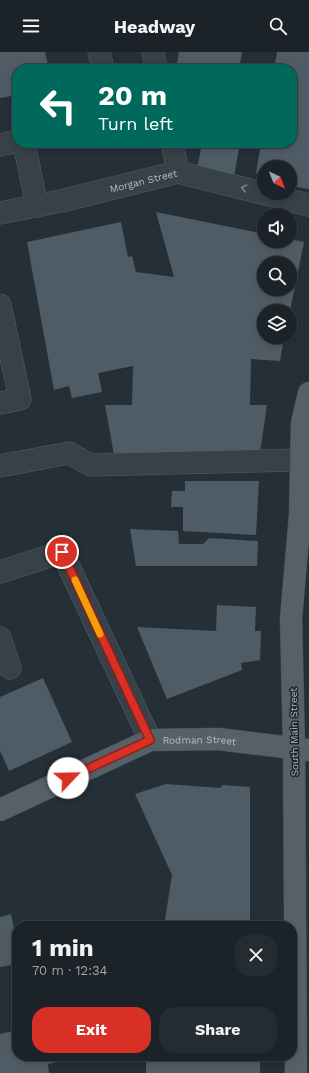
<!DOCTYPE html>
<meta charset="utf-8">
<style>
body{margin:0;font-family:"Work Sans",sans-serif;background:#242b31;color:#f1f3f6;height:100vh;display:flex;flex-direction:column;font-size:15px;white-space:nowrap}
*{box-sizing:border-box;margin:0}
p{font-size:13px;color:#a0a4a8}
.icon{flex:none;width:22px;height:22px;fill:none;stroke:currentColor;stroke-width:2;stroke-linecap:round;stroke-linejoin:round}
.map{position:relative;flex:1;overflow:hidden}
.drawer{position:absolute;left:12px;top:869px;width:285px;height:140px;display:flex;flex-direction:column;background:#1b2329;border-radius:16px;box-shadow:0 2px 6px #0003,0 0 0 1px #394046}
.drawer>*{flex:none}
.guide{position:absolute;left:12px;top:12px;width:285px;height:84px;border-radius:16px;box-shadow:0 2px 6px #0003,0 0 0 1px #394046;background:#00695c;color:#fff;overflow:hidden}
.needle{width:26px;rotate:137deg}
.buttons{position:absolute;left:257px;top:108px;display:grid;gap:8px}
.buttons a{display:grid;place-items:center;width:40px;height:40px;border-radius:50%;background:#1b2329;box-shadow:0 2px 6px #0003,0 0 0 1px #394046;font-size:20px}
.pin{position:absolute;display:grid;place-items:center;width:34px;height:34px;color:#fff;margin:-17px;border:2px solid #fff;border-radius:50%;box-shadow:0 1px 4px #0007}
.me{position:absolute;width:44px;margin:-22px;rotate:66deg;stroke-linejoin:round;filter:drop-shadow(0 0 3px #0008)}
.turn{display:flex;align-items:center;gap:14px;height:84px;padding:0 20px;font-size:18px}
.turn .icon{width:52px;height:52px;stroke-width:2.5}
.turn b{display:block;font-size:28px;line-height:34px}
.round{display:grid;place-items:center;flex:none;width:42px;height:42px;border-radius:16px;background:#242b31}
.headline{display:flex;align-items:center;justify-content:space-between;height:68px;padding:0 20px}
h1{font-size:24px;font-weight:700;line-height:30px}
.button{display:flex;gap:8px;margin-top:auto;padding:8px 20px}
.button a{flex:1;height:46px;border-radius:16px;background:#d93025;color:#fff;font-size:16px;font-weight:700;line-height:46px;text-align:center}
.button a+a{background:#242b31;color:#f1f3f6}
header{display:flex;justify-content:space-between;align-items:center;height:52px;padding:0 20px;background:#1b2329;font-size:18px;font-weight:700}
.map>svg:first-child{display:block}
.building{fill:#505c65;fill-rule:evenodd}
.lines{fill:none;stroke-linecap:round;stroke-linejoin:round}
.minor-casing{stroke:#555f65;stroke-width:23}
.major-casing{stroke:#414a51;stroke-width:23}
.minor{stroke:#374148;stroke-width:22}
.major{stroke:#566067;stroke-width:22}
.oneway{stroke:#7b858c}
.route-casing{stroke:#8d1f18;stroke-width:10}
.route{stroke:#d93025;stroke-width:7}
.slow{stroke:#f59e0b;stroke-width:7}
.labels{text-anchor:middle;dominant-baseline:central;stroke-width:3;stroke-linejoin:round;paint-order:stroke}
.street-label{font-size:10px;fill:#b2bcc4;stroke:#1d262c}
</style>
<header><svg class="icon" aria-label="menu" viewBox="0 0 24 24"><path d="M4 6h16M4 12h16M4 18h16"/></svg>Headway<svg class="icon" aria-label="search" viewBox="0 0 24 24"><circle cx="10" cy="10" r="6"/><path d="M15 15l6 6"/></svg></header>
<div class="map">
<svg width="309" height="1021" viewBox="0 0 309 1021">
<rect width="100%" height="100%" fill="#242f37"/>
<g class="building">
<polygon points="0,0 45,0 49,17 17,17 17,43 0,46"/>
<polygon points="179,0 242,0 239,17 210,17 177,11"/>
<polygon points="277,0 309,0 309,137 290,134 290,115 264,115 264,123 256,121 261,91 292,91 292,17 274,17"/>
<polygon points="202,91 240,91 234,124 197,117"/>
<path d="M 156,160 L 264,182 L 264,189 L 290,189 L 290,187 L 304,190 L 290,259 L 264,259 L 264,285 L 284,285 L 280,309 L 251,307 L 250,353 L 267,353 L 260,401 L 114,403 L 105,353 L 132,353 L 133,314 L 98,321 L 102,340 L 72,346 L 69,334 L 54,338 L 27,190 L 121,170 L 128,205 L 132,204 L 136,220 L 174,225 ZM 264,211 L 290,211 L 290,237 L 264,237 Z"/>
<polygon points="185,429 259,429 256,483 183,479 183,455 171,455 172,439 185,439"/>
<polygon points="130,477 178,479 179,492 203,492 209,486 258,489 257,514 136,514"/>
<polygon points="217,553 256,555 255,579 261,579 260,608 241,611 242,618 167,647 137,575 216,579"/>
<polygon points="43,626 72,690 9,719 0,699 0,645"/>
<polygon points="166,732 220,736 223,733 250,735 250,874 164,874 172,823 135,742"/>
<polygon points="11,862 17,891 17,912 0,915 0,865"/>
<polygon points="17,978 17,1004 80,1005 48,1012 49,1021 0,1021 0,982"/>
<polygon points="146,1004 188,1006 188,1004 255,1004 255,1010 260,1010 260,1021 146,1021"/>
</g>
<g class="lines">
<defs>
<g id="minor">
<polyline points="99,0 103,17"/>
<polyline points="153,0 156,17"/>
<polyline points="24,91 37,154"/>
<polyline points="172,91 178,120"/>
<polyline points="0,93 17,89"/>
<path id="s1" d="M 0,161 L 61,149 L 178,120 L 309,153"/>
<polyline points="0,253 20,347 0,351"/>
<polyline points="0,414 69,401 91,413 301,408"/>
<polyline points="0,520 62,500 150,688"/>
<polyline points="0,586 10,616"/>
</g>
<g id="major">
<path id="s2" d="M 0,758 L 150,688 L 218,687 L 309,698"/>
<polyline points="296,1021 294,696 291,567 300,463 302,371 309,341"/>
</g>
</defs>
<use href="#minor" class="minor-casing"/>
<use href="#major" class="major-casing"/>
<use href="#minor" class="minor"/>
<use href="#major" class="major"/>
</g>
<defs><path id="oneway-chevron" d="M-2-3.5L2.5 0L-2 3.5" fill="none" stroke-width="1.6" stroke-linecap="round" stroke-linejoin="round"/></defs>
<use class="oneway" href="#oneway-chevron" transform="translate(244 136) rotate(-166)"/>
<g class="lines">
<defs>
<polyline id="route" points="62,500 150,688 68,726"/>
</defs>
<use href="#route" class="route-casing"/>
<use href="#route" class="route"/>
<polyline class="slow" points="75,528 100,582"/>
</g>
<g class="labels">
<g class="street-label">
<text stroke="none"><textPath href="#s1" startOffset="147">Morgan Street</textPath></text>
<text transform="translate(294 680) rotate(-91)">South Main Street</text>
<text stroke="none"><textPath href="#s2" startOffset="215">Rodman Street</textPath></text>
</g>
</g>
</svg>
<div class="buttons">
<a><svg class="needle" viewBox="-14 -14 28 28"><path d="M0-13l5 13h-10z" fill="#e53935"/><path d="M0 13l5-13h-10z" fill="#a0a4a8"/></svg></a>
<a><svg class="icon" aria-label="sound" viewBox="0 0 24 24"><path d="M4 9h4l5-4v14l-5-4H4zM17 9q2 3 0 6"/></svg></a>
<a><svg class="icon" aria-label="search" viewBox="0 0 24 24"><circle cx="10" cy="10" r="6"/><path d="M15 15l6 6"/></svg></a>
<a><svg class="icon" aria-label="layers" viewBox="0 0 24 24"><path d="M12 4l9 5-9 5-9-5zM3 14l9 5 9-5"/></svg></a>
</div>
<div class="pin" style="left:62px;top:500px;background:#d93025"><svg class="icon" aria-label="arrive" viewBox="0 0 24 24"><path d="M6 21V4h12l-3 4 3 4H6"/></svg></div>
<svg class="me" style="left:68px;top:726px" viewBox="-20 -20 40 40"><circle r="19" fill="#fff"/><path d="M0-13L10 11 0 6-10 11z" fill="#d93025"/></svg>
<div class="guide">
<div class="turn"><svg class="icon" aria-label="left" viewBox="0 0 24 24"><path d="M17 20v-9H6M10 6l-5 5 5 5"/></svg><div><b>20 m</b>Turn left</div></div>
</div>
<section class="drawer">
<div class="headline"><div><h1>1 min</h1><p>70 m · 12:34</p></div><a class="round"><svg class="icon" aria-label="close" viewBox="0 0 24 24"><path d="M6 6l12 12M18 6L6 18"/></svg></a></div>
<div class="button"><a>Exit</a><a>Share</a></div>
</section>
</div>
